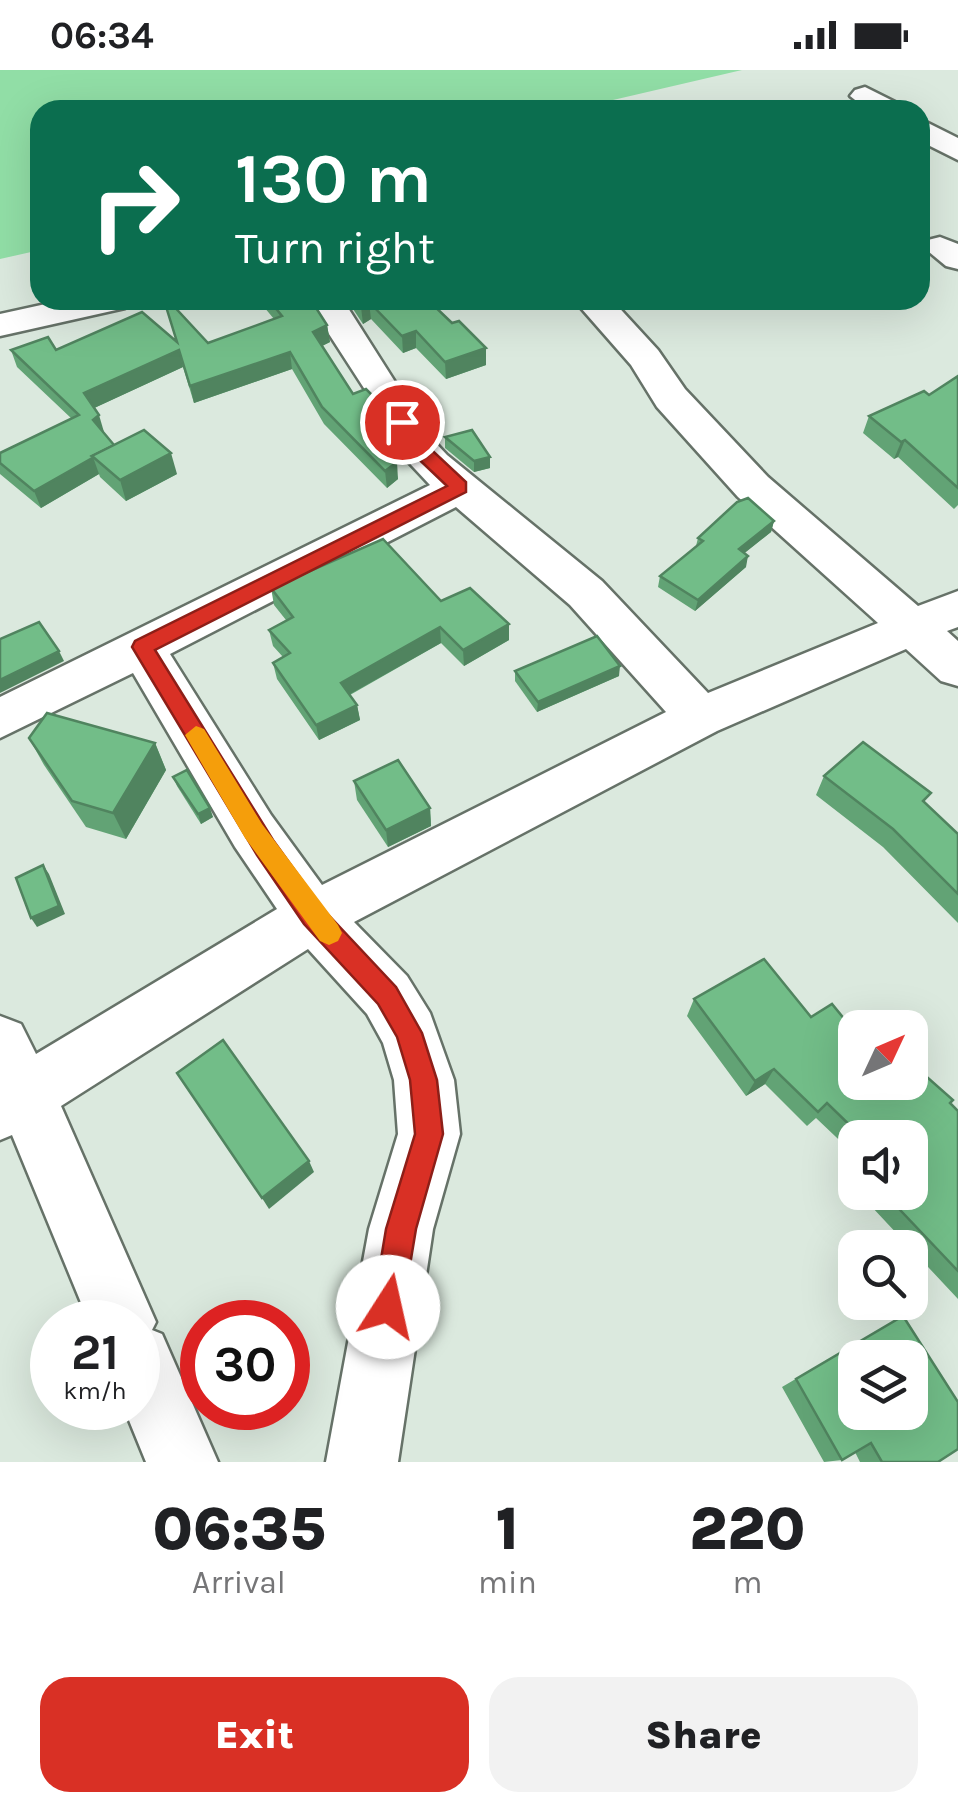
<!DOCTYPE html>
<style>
body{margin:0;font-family:Karla,sans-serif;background:#f2f2f2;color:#202124;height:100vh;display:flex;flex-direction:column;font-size:38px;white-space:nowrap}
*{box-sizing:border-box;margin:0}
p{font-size:32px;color:#757577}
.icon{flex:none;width:55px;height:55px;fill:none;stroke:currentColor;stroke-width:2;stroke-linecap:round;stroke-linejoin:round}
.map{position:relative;height:1392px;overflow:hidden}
.details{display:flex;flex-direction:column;background:#fff;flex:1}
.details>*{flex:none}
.top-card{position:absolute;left:30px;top:30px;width:900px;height:210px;border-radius:30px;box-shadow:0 10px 40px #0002;background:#0b6e4f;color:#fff;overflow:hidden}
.needle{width:65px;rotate:46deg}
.buttons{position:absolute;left:838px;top:940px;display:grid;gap:20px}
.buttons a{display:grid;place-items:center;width:90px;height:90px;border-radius:20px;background:#fff;box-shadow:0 10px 40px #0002;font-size:50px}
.speed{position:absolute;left:30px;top:1230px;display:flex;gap:20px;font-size:50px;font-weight:700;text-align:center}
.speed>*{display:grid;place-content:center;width:130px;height:130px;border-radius:50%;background:#fff;box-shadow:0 10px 40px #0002;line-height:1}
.speed small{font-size:25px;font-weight:400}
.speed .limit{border:15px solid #d22;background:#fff;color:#111}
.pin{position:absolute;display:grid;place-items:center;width:85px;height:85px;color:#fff;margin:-42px;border:5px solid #fff;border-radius:50%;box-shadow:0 2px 10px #0007}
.me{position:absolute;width:110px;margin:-55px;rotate:10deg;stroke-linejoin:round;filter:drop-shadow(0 0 8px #0008)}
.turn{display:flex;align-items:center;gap:35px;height:210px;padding:0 40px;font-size:45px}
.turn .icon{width:130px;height:130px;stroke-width:2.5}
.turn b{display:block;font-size:70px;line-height:85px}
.eta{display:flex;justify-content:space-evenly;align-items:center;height:170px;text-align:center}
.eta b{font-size:60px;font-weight:800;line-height:70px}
.primary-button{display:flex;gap:20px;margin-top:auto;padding:20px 40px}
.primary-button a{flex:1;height:115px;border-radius:30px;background:#d93025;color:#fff;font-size:40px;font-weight:800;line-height:115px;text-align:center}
.primary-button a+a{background:#f2f2f2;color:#202124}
.status{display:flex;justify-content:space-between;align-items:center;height:70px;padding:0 50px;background:#fff;direction:ltr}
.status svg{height:28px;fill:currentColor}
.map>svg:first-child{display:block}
.water{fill:#91dea6}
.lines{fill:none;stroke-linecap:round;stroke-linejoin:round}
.minor-casing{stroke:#667268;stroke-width:5}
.minor{fill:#fff;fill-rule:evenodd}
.wall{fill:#62a375}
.shaded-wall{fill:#50845f}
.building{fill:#72bd88;stroke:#50845f;stroke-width:2.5;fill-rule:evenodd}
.route{fill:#d93025;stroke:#8d1f18;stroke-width:2.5}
.slow{fill:#f59e0b}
</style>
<div class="status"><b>06:34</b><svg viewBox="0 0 49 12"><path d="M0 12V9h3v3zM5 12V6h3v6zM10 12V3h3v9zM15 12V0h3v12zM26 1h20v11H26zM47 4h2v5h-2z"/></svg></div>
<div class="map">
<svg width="958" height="1392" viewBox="0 0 958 1392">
<rect width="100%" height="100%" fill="#dbe9de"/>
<polygon class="water" points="0,0 742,0 570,40 40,40 40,180 0,189"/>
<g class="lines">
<defs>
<g id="minor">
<polygon points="865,17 899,34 904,40 868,40 850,26 855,20"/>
<polygon points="920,49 958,68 958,90 920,71"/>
<polygon points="940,167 958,174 958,199 946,196 923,177 928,170"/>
<polygon points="64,230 130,230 125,238 0,266 0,244"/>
<path d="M 307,230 L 343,230 L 430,367 L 447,385 L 602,511 L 708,623 L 878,553 L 738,427 L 657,337 L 631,295 L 574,230 L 612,230 L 658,280 L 685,319 L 768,407 L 918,536 L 958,521 L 958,557 L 947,561 L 958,571 L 958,616 L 941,611 L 906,579 L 717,661 L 354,852 L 407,906 L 430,943 L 454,1010 L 460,1064 L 433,1159 L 398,1392 L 326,1392 L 369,1159 L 398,1064 L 394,1010 L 383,973 L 367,944 L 308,879 L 61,1036 L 156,1252 L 152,1260 L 162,1264 L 218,1392 L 146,1392 L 124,1338 L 138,1338 L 138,1252 L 89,1252 L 12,1065 L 0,1070 L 0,946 L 21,954 L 36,984 L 277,839 L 235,777 L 133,603 L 0,668 L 0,627 L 430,415 L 400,383 L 371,329 ZM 456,437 L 570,535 L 666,642 L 322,815 L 271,745 L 170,584 Z"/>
</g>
</defs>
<use href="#minor" class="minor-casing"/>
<use href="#minor" class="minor"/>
</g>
<g class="wall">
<polygon points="164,230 208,273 274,249 264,237 263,230 311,230 327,255 330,272 322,276 353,324 394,379 390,381 398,409 387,418 324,354 292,299 194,333 183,297 94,338 104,363 114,375 177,404 126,431 100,407 99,404 41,438 0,404 0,383 72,349 17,297 11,280 56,280 176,271"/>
<polygon points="347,230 428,230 486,295 446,309 416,278 403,283 371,249 363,254"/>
<polygon points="958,306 958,435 954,439 898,387 894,389 863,363 869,346 929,325"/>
<polygon points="445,367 490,398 474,402 445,378"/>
<polygon points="774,451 771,462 744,483 746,497 695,541 658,517 660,506 696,476 698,468"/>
<polygon points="271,518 441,531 509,554 509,570 464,596 441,573 350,625 357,635 360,650 319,670 277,609 273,593 283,587 273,576 269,560 286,550 274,535"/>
<polygon points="515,601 619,606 537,642 515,611"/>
<polygon points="29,668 155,673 166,700 126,769 86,757 44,695"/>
<polygon points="824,706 925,733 958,764 958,853 883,777 816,725"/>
<polygon points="173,707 213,747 201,754 177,716"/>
<polygon points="354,711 430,738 431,756 388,777 357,730"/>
<polygon points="694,929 855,1012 950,1033 958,1041 958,1229 871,1136 885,1122 910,1122 910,1068 855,1068 855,1085 816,1048 807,1056 765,1014 746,1026 687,946"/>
<polygon points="903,1246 938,1392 860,1392 855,1382 842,1390 824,1392 782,1317"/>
</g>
<g class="shaded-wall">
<polygon points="369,232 371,249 363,254 361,237"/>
<polygon points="327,255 330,272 316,279 313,262"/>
<polygon points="416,261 416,278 403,283 402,266"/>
<polygon points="486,278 486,295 446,309 445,292"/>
<polygon points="179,280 183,297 90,340 84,323"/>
<polygon points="290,282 292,299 194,333 190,316"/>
<polygon points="99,345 104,362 99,367 93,350"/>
<polygon points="393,362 394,379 383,384 381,367"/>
<polygon points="905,370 898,387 894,389 901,372"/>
<polygon points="171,383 177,404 126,431 120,410"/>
<polygon points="93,387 99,404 41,438 34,421"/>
<polygon points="490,387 490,398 474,402 474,391"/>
<polygon points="397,392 398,409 387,418 385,401"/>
<polygon points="774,451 771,462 736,490 739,479"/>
<polygon points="748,486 746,497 695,541 698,530"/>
<polygon points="509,554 509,570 464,596 463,580"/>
<polygon points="440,557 441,573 343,628 341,613"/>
<polygon points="59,581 64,591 0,623 0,610"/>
<polygon points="620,596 619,606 537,642 538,632"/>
<polygon points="357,635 360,650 319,670 316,655"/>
<polygon points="155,673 166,700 126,769 113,743"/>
<polygon points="210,738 213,747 201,754 198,744"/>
<polygon points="430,738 431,756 388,777 386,760"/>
<polygon points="43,795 49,804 65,844 37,857 31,848"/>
<polygon points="774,999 765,1014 746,1026 755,1011"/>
<polygon points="309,1091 314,1102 269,1139 262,1128"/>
</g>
<g class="building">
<polygon points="164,230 168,230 208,273 282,246 269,230 311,230 327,255 313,262 353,324 366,319 372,325 393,362 381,367 397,392 385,401 322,337 290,282 190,316 179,280 84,323 99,345 93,350 114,375 92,386 94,387 34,421 0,393 0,383 79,345 11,280 48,267 56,280 142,242 177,272"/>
<polygon points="357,230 428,230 452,253 459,251 486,278 445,292 416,261 402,266 369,232 361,237"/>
<polygon points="958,306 958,418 905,370 901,372 869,346 924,321 929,325"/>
<polygon points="144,360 171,383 120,410 92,386"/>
<polygon points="472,360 490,387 474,391 445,367"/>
<polygon points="748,428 774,451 739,479 748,486 698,530 660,506 703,471 698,468 737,432"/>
<polygon points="383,469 441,531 470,518 509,554 463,580 440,557 341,613 357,635 316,655 273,593 290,583 269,560 293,547 271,518"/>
<polygon points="39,552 59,581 0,610 0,569"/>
<polygon points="597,566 620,596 538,632 515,601"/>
<polygon points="47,643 155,673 113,743 72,731 29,668"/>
<polygon points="863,672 931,723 923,731 958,764 958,824 893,759 824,706"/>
<polygon points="398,690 430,738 386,760 354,711"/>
<polygon points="187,700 210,738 198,744 173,707"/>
<polygon points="43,795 59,836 31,848 16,808"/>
<polygon points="764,889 811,947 832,934 855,962 855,1012 910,1012 910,992 953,1030 950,1033 958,1041 958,1201 885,1124 910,1122 910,1068 863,1068 827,1033 818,1042 774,999 755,1011 694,929"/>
<polygon points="223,970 309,1091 262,1128 177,1003"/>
<path d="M 903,1246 L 958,1332 L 958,1379 L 938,1392 L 882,1392 L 871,1373 L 842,1390 L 796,1309 ZM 855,1288 L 910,1288 L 910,1342 L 855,1342 Z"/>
</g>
<polygon class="route" points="402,346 409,347 422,371 466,412 466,422 155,580 273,770 322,838 396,917 422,963 437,1010 443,1064 416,1159 403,1237 399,1247 388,1252 377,1247 373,1237 386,1159 415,1064 410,1010 397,967 378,934 304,854 257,785 132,577 135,571 447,416 408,379 393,352"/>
<polygon class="slow" points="196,656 204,659 262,754 338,855 342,863 338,871 329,875 320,871 245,768 185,665"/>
</svg>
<div class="buttons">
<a><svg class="needle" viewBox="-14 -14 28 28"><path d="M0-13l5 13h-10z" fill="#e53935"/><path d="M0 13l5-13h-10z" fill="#757577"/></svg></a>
<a><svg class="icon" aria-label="sound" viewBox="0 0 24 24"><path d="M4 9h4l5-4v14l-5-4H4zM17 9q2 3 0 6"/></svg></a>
<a><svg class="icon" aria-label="search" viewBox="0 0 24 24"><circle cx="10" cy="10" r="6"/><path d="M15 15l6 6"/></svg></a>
<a><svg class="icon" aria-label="layers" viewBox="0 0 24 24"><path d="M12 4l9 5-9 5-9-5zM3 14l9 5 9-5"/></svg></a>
</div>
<div class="speed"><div>21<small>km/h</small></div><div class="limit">30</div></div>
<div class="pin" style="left:402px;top:352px;background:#d93025"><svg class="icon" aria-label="arrive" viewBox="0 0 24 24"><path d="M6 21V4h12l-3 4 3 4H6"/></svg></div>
<svg class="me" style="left:388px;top:1237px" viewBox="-20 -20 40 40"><circle r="19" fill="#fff"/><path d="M0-13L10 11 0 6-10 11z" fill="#d93025"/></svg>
<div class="top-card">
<div class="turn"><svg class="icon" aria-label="right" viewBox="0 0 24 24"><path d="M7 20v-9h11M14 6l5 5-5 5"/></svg><div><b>130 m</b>Turn right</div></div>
</div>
</div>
<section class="details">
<div class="eta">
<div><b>06:35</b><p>Arrival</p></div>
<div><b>1</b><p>min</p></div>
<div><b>220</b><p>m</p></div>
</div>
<div class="primary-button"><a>Exit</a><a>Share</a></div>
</section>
